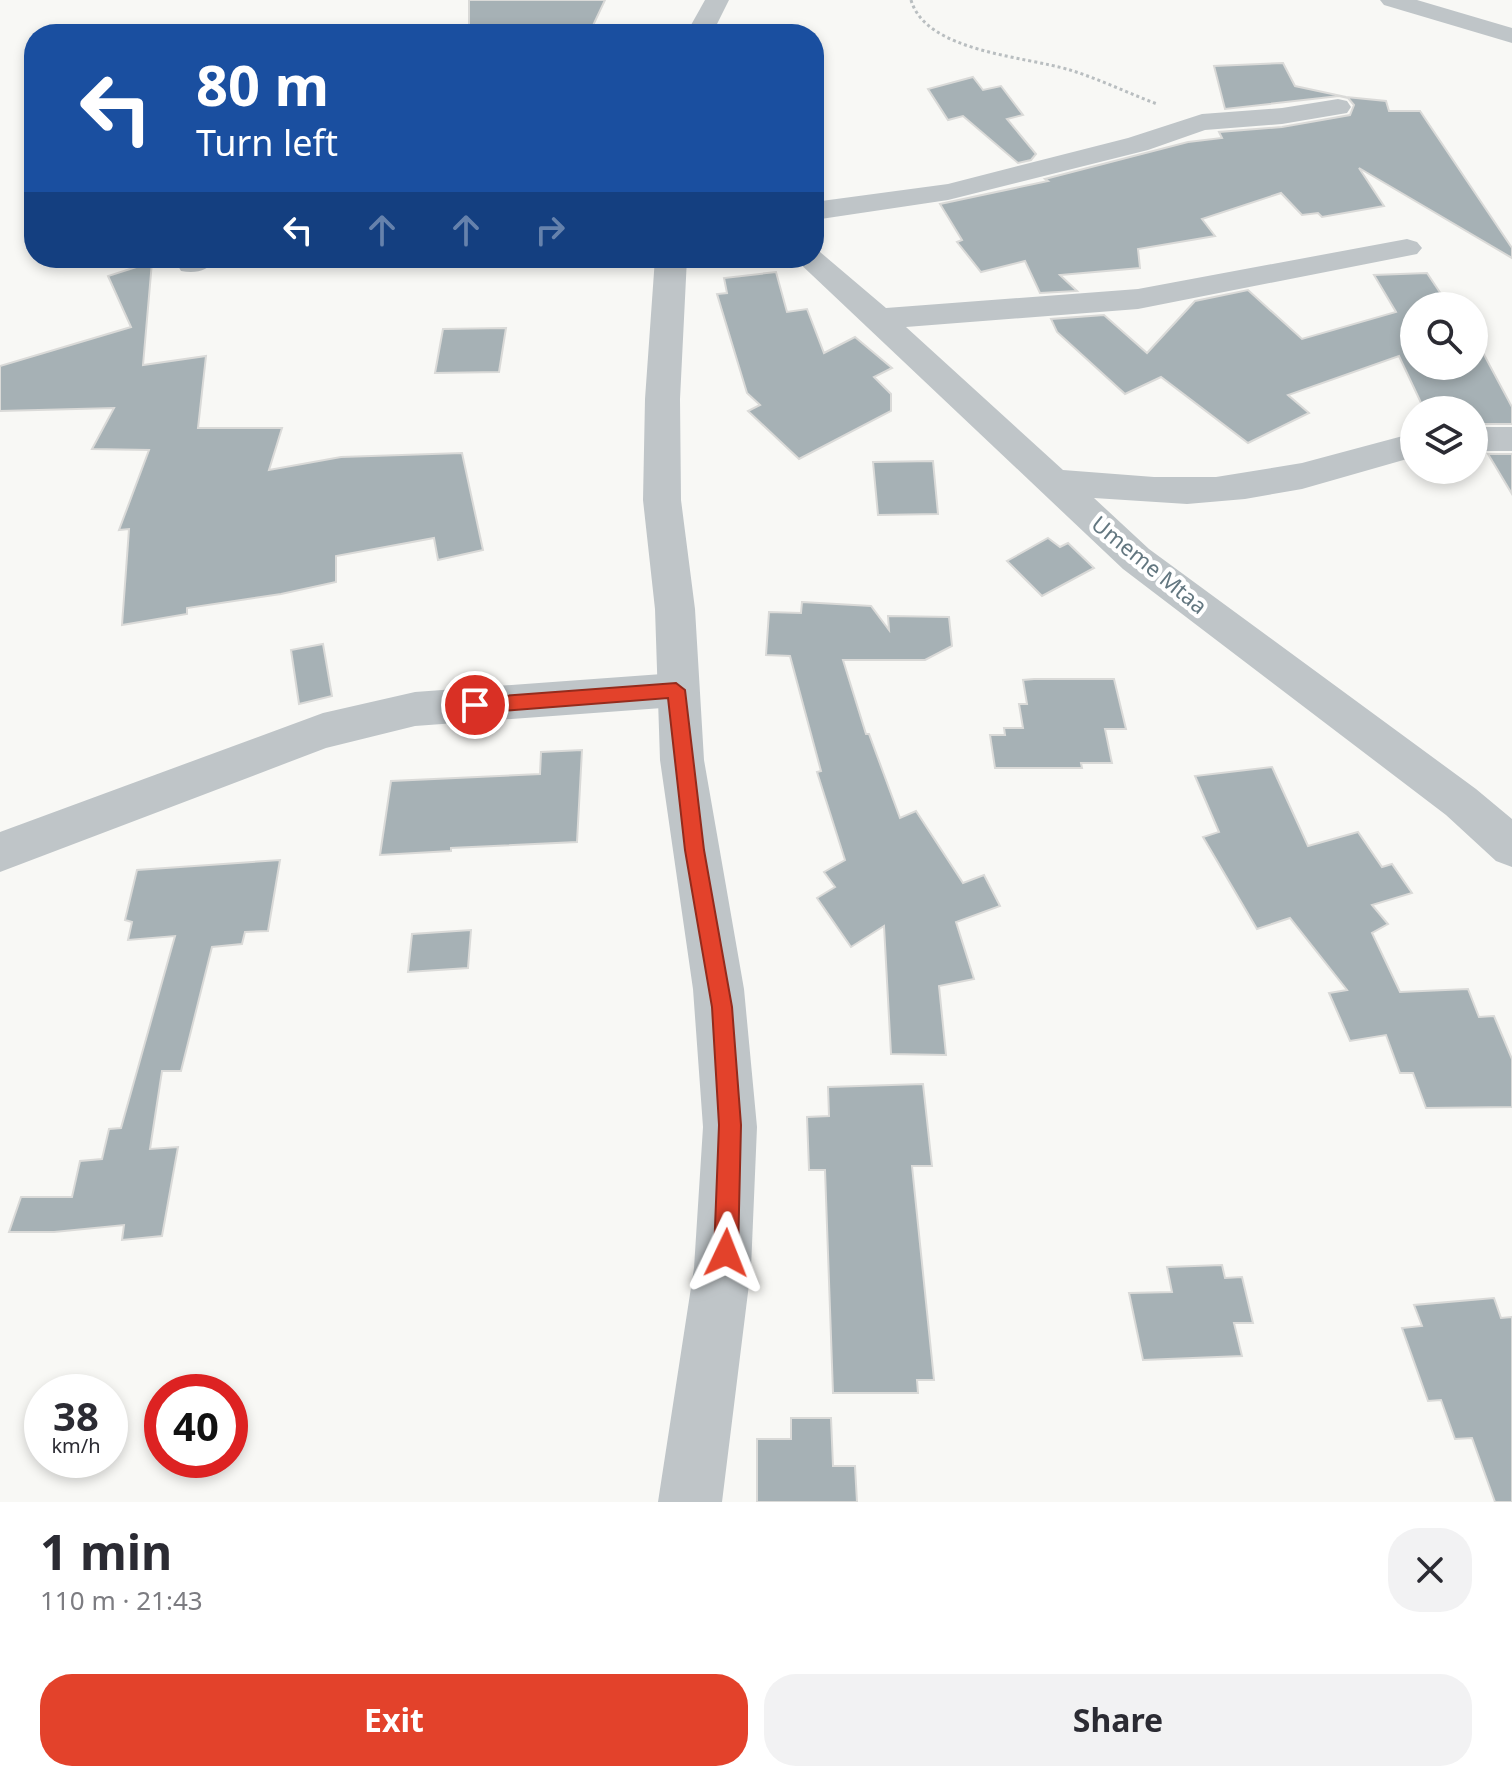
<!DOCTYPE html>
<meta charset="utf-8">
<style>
body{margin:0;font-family:"Noto Sans",sans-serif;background:#f2f2f3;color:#2b2b33;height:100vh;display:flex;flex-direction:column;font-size:30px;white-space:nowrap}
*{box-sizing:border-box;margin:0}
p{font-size:26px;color:#7c7c81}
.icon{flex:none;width:44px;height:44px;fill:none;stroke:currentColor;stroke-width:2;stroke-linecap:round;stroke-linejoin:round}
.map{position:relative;height:1502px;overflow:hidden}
.side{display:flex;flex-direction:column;background:#fff;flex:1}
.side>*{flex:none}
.banner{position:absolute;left:24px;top:24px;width:800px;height:244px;border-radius:32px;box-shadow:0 4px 12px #0003;background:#1a4fa0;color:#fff;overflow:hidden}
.controls{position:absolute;left:1400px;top:292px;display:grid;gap:16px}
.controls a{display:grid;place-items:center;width:88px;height:88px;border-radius:50%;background:#fff;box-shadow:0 4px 12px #0003;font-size:40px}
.speed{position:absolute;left:24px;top:1374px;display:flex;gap:16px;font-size:40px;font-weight:700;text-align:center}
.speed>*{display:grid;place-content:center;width:104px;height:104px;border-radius:50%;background:#fff;box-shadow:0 4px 12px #0003;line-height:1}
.speed small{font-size:20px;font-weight:400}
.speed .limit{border:12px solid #d22;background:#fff;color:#111}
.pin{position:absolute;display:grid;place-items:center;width:68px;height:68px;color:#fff;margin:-34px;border:4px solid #fff;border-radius:50%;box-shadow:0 2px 8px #0007}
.me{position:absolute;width:88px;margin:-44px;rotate:2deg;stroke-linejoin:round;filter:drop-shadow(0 0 6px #0008)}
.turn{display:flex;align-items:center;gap:28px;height:168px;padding:0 40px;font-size:36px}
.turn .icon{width:104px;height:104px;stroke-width:2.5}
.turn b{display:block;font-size:56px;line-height:68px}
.lanes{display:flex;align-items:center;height:76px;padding:0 40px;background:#0003;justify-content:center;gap:40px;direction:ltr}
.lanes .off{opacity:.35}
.round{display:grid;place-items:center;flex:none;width:84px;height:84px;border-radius:32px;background:#f2f2f3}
.headline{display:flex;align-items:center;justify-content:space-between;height:136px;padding:0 40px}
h1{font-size:48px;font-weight:700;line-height:60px}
.button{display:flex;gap:16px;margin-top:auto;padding:16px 40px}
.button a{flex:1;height:92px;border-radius:32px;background:#e3422b;color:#fff;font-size:32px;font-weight:700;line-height:92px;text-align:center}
.button a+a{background:#f2f2f3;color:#2b2b33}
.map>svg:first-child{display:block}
.building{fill:#a6b1b5;stroke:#dadad8;stroke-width:2}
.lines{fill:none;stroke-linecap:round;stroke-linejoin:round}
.path{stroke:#b9bec0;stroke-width:3;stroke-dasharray:3 3;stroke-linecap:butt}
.minor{fill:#bfc5c8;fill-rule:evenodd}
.tertiary{fill:#bfc5c8;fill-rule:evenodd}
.route{fill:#e3422b;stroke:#942b1c;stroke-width:2}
.labels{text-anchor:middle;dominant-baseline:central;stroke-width:8;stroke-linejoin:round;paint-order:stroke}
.street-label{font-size:22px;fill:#637780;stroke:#fff}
</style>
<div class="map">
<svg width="1512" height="1502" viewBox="0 0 1512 1502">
<rect width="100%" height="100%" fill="#f8f8f5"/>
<g class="building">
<polygon points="469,0 605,0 589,34 469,28"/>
<polygon points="1283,63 1295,86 1346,97 1386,101 1389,111 1420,111 1512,248 1512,258 1359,168 1384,206 1322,217 1318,213 1302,215 1281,193 1202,219 1215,236 1138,249 1140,268 1060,275 1077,291 1040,293 1025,261 981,272 957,242 962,240 940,204 1048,181 1045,179 1188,142 1222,138 1219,132 1282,127 1350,115 1354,105 1348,98 1339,96 1225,109 1214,66"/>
<polygon points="973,77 983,90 1001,86 1023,115 1007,119 1036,154 1031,160 1018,163 963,116 948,120 928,89"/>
<polygon points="152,262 143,365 206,356 198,428 282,428 269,470 341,457 462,453 483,550 438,560 434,538 336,556 336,582 281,594 187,608 187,614 122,625 129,529 119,530 149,450 92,449 114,408 0,411 0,366 131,327 108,276"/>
<polygon points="776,272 787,312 807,309 824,353 855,337 892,368 874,377 891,394 891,411 799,459 748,411 760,405 747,393 717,294 727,293 724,278"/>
<polygon points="1427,273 1449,306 1414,306 1414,366 1474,366 1474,336 1512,407 1512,424 1474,424 1474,410 1423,407 1399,356 1288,395 1309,413 1248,443 1161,377 1125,394 1057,332 1051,319 1104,315 1147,353 1195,301 1248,290 1302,339 1396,312 1374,275"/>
<polygon points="506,328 499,372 435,373 443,329"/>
<polygon points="1488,454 1512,454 1512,494"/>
<polygon points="933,461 938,514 878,515 873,462"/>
<polygon points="1048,538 1060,547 1068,543 1094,568 1042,596 1007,561"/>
<polygon points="802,602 871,606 889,630 888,616 949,617 952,646 925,660 843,660 866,734 869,734 900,818 916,811 963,883 984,875 1000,906 956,922 974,979 939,986 946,1055 891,1054 884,926 851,947 817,898 835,887 824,872 845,860 817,772 821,771 790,656 766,655 769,612 801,613"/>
<polygon points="323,644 332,696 299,704 291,650"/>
<polygon points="1034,679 1114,679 1126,729 1105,729 1112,763 1081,763 1082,768 995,768 990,735 1005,735 1004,728 1023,728 1019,704 1027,704 1023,680"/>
<polygon points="582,750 577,842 451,848 451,851 380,855 391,781 540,774 541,752"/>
<polygon points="1272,767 1308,846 1358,832 1382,867 1392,864 1412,893 1372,905 1388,924 1372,933 1400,992 1468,989 1479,1017 1494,1016 1512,1059 1512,1107 1426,1108 1413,1073 1400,1073 1386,1035 1350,1041 1329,993 1347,990 1290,918 1257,929 1203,837 1219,832 1195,776"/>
<polygon points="280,860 268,931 245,932 242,944 212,947 181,1071 162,1071 150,1149 178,1147 162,1236 122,1240 124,1225 54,1232 9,1232 21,1197 72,1197 80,1161 102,1159 109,1129 121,1128 175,936 128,940 132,922 125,920 137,870"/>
<polygon points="471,930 468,968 408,972 412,934"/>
<polygon points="923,1084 932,1166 912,1166 934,1380 917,1380 918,1393 833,1393 825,1170 809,1170 807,1117 829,1116 828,1087"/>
<polygon points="1222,1265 1225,1278 1242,1277 1253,1323 1234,1323 1242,1356 1143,1360 1129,1293 1172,1292 1167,1267"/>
<polygon points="1494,1298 1501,1318 1512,1317 1512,1502 1495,1502 1472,1438 1455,1439 1441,1400 1428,1401 1402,1328 1422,1326 1414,1305"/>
<polygon points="791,1418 831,1418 833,1466 855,1466 857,1502 757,1502 757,1439 791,1439"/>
</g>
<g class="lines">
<path class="path" d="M 911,0 C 926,52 1024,56 1070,70 C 1099,79 1128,93 1157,104"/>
<g class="minor">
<polygon points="1380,0 1417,0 1512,28 1512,43 1384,5"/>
<polygon points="1338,99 1347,101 1351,107 1347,113 1282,124 1205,130 1148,150 948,200 814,220 814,202 948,184 1128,138 1202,114 1282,108"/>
<polygon points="1407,239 1417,242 1422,248 1417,254 1138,309 906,327 1063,470 1154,477 1216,477 1302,463 1414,433 1414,457 1302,489 1245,499 1187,504 1094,498 1149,549 1476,789 1512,819 1512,867 1496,861 1446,815 1123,569 794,258 814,258 814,250 820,252 886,308 1138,289"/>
<path d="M 181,258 L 217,258 C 208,271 196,274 181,271 L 177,264 Z"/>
<rect x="1474" y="427" width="38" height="24"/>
<polygon points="676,673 690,678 696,690 690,702 676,707 415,726 326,748 0,872 0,832 323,713 415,692"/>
</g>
<g class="tertiary">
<polygon points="705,0 729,0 712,34 686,34"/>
<polygon points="655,258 687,258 680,399 681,500 695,609 704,760 744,989 757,1127 751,1268 722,1502 658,1502 694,1268 703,1127 693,989 660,760 655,609 643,500 645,399"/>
</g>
</g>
<polygon class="route" points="676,683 685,690 704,850 732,1007 741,1125 738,1253 735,1261 726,1264 718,1261 714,1253 719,1125 712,1007 685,850 668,698 475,713 466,705 475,698"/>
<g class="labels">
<g class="street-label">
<text transform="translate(1150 564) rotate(39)">Umeme Mtaa</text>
</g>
</g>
</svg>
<div class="controls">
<a><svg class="icon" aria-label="search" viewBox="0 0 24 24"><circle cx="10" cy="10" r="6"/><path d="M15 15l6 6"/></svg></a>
<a><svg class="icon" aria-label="layers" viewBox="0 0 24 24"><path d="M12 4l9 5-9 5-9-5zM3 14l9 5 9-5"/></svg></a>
</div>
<div class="speed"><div>38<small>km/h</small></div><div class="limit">40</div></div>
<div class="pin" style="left:475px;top:705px;background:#d93025"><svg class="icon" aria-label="arrive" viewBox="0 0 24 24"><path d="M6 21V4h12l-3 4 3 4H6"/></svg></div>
<svg class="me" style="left:726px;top:1253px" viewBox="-20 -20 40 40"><path d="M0-17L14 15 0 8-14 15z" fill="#e3422b" stroke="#fff" stroke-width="4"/></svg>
<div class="banner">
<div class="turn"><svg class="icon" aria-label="left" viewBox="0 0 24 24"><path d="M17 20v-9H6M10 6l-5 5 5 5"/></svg><div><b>80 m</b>Turn left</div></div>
<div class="lanes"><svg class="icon" aria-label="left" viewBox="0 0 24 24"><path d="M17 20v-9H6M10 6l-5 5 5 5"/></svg><svg class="icon off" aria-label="ahead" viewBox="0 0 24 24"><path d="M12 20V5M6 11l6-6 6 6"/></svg><svg class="icon off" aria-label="ahead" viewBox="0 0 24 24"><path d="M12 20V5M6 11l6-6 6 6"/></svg><svg class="icon off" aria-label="right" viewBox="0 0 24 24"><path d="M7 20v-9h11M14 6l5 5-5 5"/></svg></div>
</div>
</div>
<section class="side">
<div class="headline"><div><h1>1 min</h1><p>110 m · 21:43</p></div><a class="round"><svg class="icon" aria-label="close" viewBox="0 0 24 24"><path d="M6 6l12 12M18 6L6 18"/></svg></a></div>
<div class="button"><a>Exit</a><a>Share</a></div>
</section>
